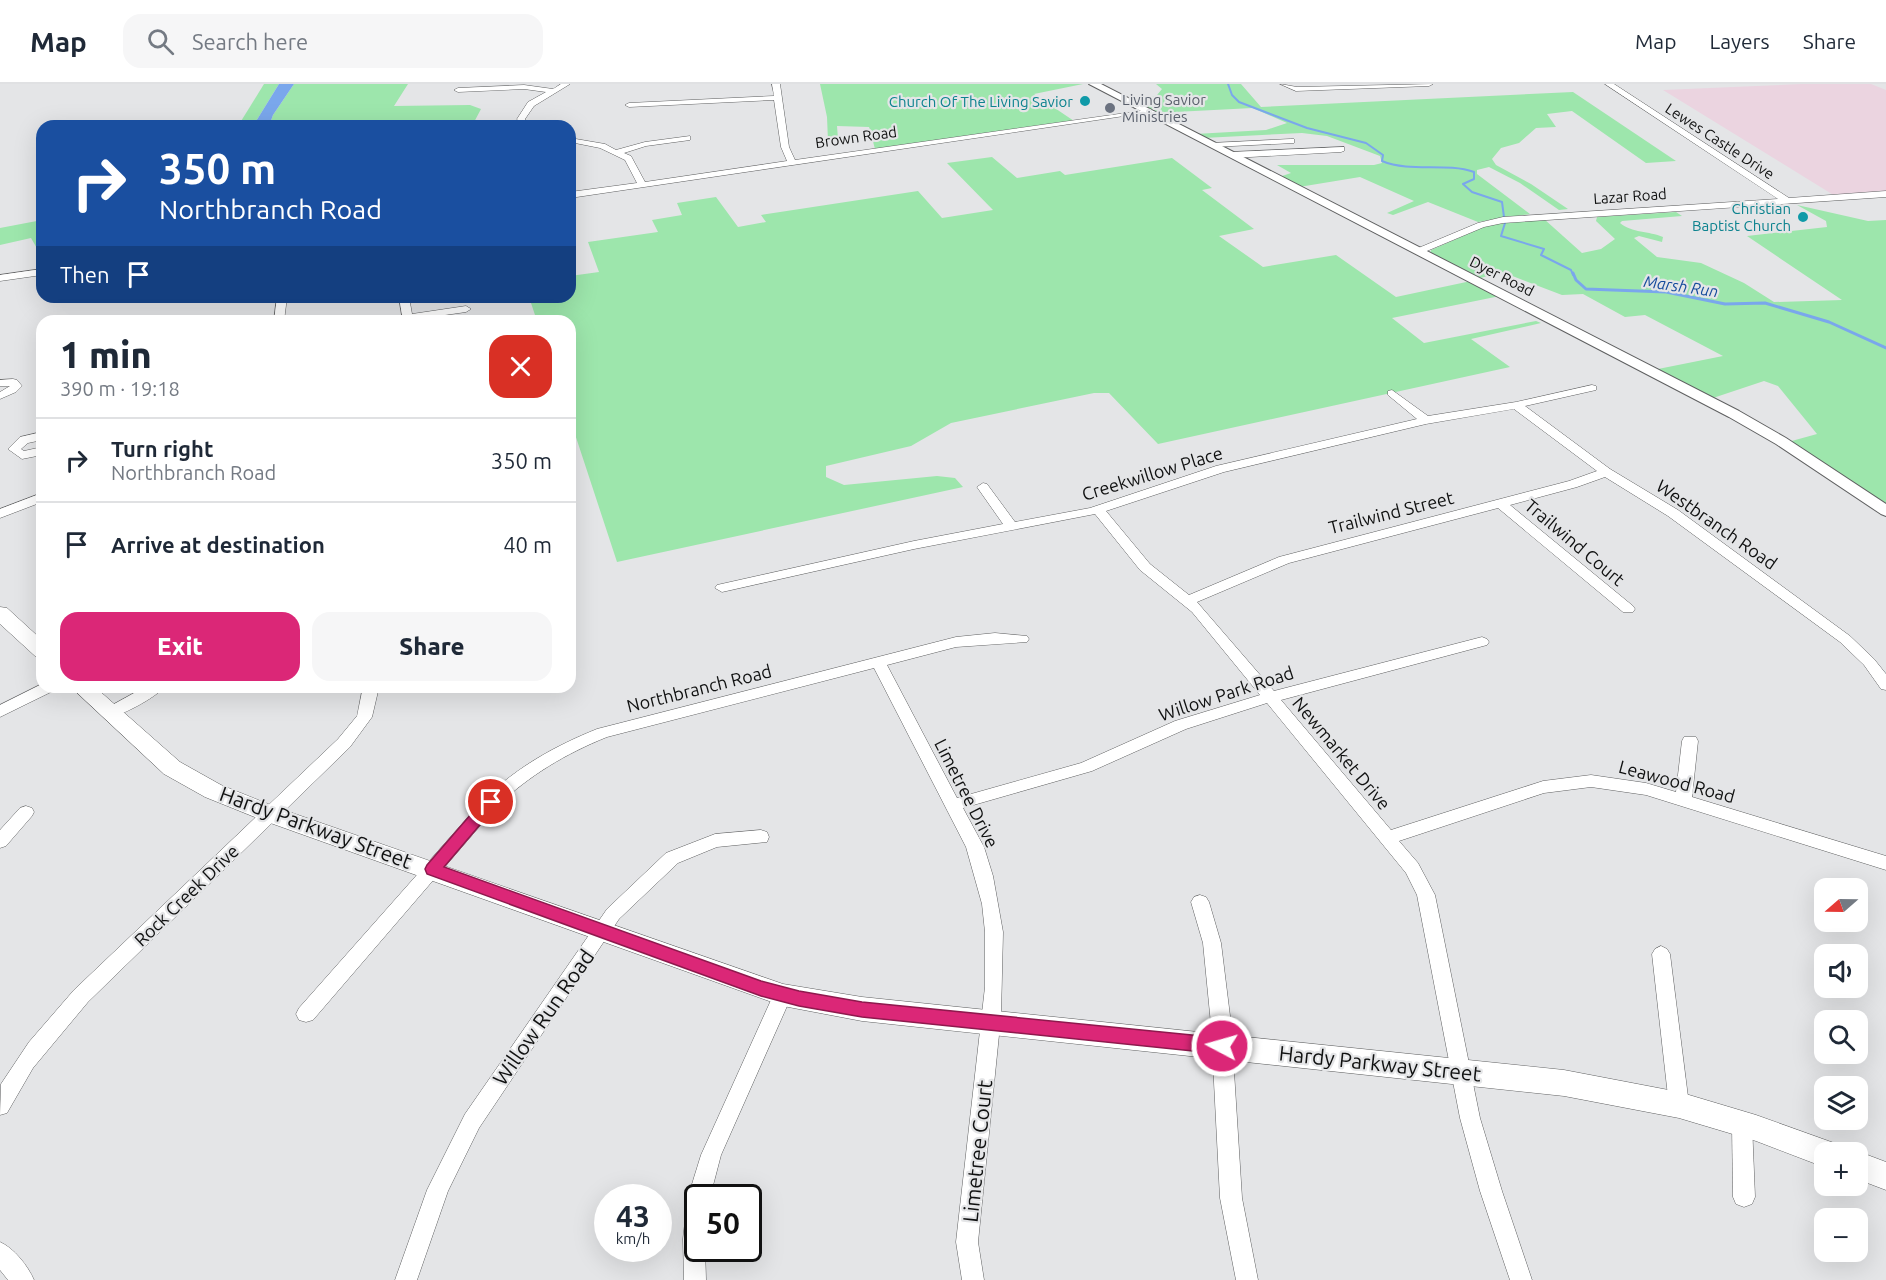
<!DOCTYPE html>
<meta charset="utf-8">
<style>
body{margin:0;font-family:Ubuntu,sans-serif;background:#f6f6f7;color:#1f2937;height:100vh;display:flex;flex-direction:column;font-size:22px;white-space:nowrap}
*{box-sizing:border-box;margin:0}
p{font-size:20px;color:#747a83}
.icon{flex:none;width:33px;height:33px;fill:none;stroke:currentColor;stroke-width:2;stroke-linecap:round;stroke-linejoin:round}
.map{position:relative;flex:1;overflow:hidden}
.drawer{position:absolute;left:36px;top:231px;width:540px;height:378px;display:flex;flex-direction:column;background:#fff;border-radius:18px;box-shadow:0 6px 24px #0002}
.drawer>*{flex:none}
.top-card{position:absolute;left:36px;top:36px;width:540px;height:183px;border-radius:18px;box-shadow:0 6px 24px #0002;background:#1a4fa0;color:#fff;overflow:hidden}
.needle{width:39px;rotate:250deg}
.buttons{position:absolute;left:1814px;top:794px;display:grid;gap:12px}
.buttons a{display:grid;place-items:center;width:54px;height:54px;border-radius:12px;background:#fff;box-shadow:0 6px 24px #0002;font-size:30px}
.speed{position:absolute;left:594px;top:1100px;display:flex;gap:12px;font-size:30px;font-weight:700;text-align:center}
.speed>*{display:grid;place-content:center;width:78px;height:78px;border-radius:50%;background:#fff;box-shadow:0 6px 24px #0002;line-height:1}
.speed small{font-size:15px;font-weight:400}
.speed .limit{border:3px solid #111;border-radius:9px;background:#fff;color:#111}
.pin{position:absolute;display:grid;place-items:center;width:51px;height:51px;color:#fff;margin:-26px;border:3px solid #fff;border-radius:50%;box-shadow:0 2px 6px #0007}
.me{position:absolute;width:66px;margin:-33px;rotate:276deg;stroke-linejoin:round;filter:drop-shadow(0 0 4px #0008)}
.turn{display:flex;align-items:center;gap:21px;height:126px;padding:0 24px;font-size:27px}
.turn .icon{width:78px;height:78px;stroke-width:2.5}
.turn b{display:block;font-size:42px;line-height:51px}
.then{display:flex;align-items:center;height:57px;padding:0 24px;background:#0003;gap:12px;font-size:22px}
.round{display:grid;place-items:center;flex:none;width:63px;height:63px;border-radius:18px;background:#f6f6f7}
.headline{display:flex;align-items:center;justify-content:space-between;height:102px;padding:0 24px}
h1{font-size:36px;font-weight:800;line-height:45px}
.action{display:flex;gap:12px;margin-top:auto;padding:12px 24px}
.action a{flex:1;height:69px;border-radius:18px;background:#db2777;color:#fff;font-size:24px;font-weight:800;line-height:69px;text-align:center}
.action a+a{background:#f6f6f7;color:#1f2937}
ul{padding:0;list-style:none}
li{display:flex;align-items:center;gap:18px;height:84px;padding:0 24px;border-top:2px solid #e0e1e3}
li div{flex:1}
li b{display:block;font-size:22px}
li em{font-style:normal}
header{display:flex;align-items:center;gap:36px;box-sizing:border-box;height:84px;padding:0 30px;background:#fff;border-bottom:2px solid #e0e1e3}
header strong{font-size:28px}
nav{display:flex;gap:33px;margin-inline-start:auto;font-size:21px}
.search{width:420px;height:54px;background:#f6f6f7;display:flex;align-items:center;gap:15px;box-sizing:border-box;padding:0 21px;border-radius:18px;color:#747a83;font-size:22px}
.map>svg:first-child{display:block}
.industrial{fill:#ebd4e0}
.green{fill:#9de6ac}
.water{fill:#7aa7ec}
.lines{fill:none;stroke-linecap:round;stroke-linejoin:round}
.stream-far1{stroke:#7aa7ec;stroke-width:2}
.stream{stroke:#7aa7ec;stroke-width:3}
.minor-casing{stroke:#5f6061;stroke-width:1}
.tertiary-casing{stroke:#5f6061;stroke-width:2}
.secondary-casing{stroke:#5f6061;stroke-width:1}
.minor{fill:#fff;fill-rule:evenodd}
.tertiary{fill:#fff;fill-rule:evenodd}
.secondary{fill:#fff;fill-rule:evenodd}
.route{fill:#db2777;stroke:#8e194d;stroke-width:1.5}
.culture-dot{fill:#0f9aa8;stroke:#e4e5e7;stroke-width:2}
.worship-dot{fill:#6b7280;stroke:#e4e5e7;stroke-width:2}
.labels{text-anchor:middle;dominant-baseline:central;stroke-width:4.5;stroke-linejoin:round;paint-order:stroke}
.far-worship-label{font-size:15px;fill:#5b616d;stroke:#e4e5e7;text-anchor:start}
.far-culture-label{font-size:15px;fill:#0d838f;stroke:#e4e5e7;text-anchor:end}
.far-street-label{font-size:15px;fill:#101111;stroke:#e4e5e7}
.far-water-label{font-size:16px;font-style:italic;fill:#154b9c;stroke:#e4e5e7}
.street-label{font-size:18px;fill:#101111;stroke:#e4e5e7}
.near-street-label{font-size:21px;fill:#101111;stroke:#e4e5e7}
</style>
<header>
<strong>Map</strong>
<div class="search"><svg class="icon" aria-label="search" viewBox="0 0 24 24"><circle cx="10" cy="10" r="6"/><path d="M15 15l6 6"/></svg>Search here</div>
<nav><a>Map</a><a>Layers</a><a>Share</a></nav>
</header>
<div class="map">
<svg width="1886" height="1196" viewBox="0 0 1886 1196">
<rect width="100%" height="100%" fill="#e4e5e7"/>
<polygon class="industrial" points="1801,0 1871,0 1886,6 1886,108 1835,112 1663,6"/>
<g class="green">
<polygon points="264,0 279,0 253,42 238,42"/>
<polygon points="294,0 408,0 394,22 470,21 481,25 472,42 269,42 273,31"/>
<polygon points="820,0 1083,0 1034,10 1074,37 875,65 869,43 837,42 838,55 828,57 827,33"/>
<polygon points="1156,0 1241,0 1261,23 1573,8 1676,77 1646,79 1572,27 1547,30 1556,43 1536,44 1519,59 1501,64 1492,75 1496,81 1531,100 1568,125 1559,126 1520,99 1489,83 1477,86 1477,90 1530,130 1478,138 1428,118 1393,131 1387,129 1414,117 1360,93 1299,103 1279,93 1291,89 1277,81 1374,81 1382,79 1380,72 1327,52 1302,49 1203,54 1195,50 1266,46 1287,39 1253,24 1155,29 1135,19 1157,11 1162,5"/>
<polygon points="992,73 1017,94 1060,87 1065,91 1172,74 1212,104 1202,106 1254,145 1219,152 1263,183 1336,171 1396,213 1471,197 1500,212 1392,234 1424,259 1536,237 1541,239 1471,255 1510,283 1158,360 1109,309 1094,309 951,339 911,362 826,382 826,393 844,401 937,392 955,394 963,403 617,478 570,335 570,237 537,237 529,213 570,213 570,192 599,188 588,158 658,148 652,136 682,131 677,119 716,113 738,143 766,138 761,131 918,107 942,134 993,126 947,79"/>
<path d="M 1797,121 L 1868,137 L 1886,136 L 1886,423 L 1788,358 L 1817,350 L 1778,302 L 1764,297 L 1710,315 L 1653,286 L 1723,272 L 1645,231 L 1625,233 L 1583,210 L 1562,211 L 1502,188 L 1477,195 L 1430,170 L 1431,166 L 1488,141 L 1544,135 L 1582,169 L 1601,165 L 1615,155 L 1596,137 L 1597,133 L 1676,128 L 1682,132 L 1622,137 L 1620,139 C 1632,149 1649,147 1663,153 L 1662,158 L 1639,152 L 1634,154 L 1657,173 L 1701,179 L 1744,199 L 1774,218 L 1842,216 L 1747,152 L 1827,143 L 1826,137 Z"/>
<polygon points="42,136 42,173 31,154 0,161 0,144"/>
</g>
<polygon class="water" points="279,0 294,0 273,31 269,42 253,42"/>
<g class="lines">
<g class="stream-far1">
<path d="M 1228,0 L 1232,11 L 1239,18 L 1307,44 L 1366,59 L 1383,71 L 1382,77 C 1411,89 1445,78 1474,88 L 1474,95 L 1463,100 L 1472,108 L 1502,118 L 1504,133"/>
<polyline points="1505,139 1501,152 1544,165 1541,171 1571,186 1573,191"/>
</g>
<polyline class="stream" points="1573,189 1576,196 1586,205 1666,208 1725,220 1765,219 1829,238 1886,264"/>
<defs>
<g id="minor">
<polygon points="561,0 570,0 534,22 525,35 529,42 521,42 517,35 528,18 546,8 524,5 458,8 454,6 458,4 524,1 553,5"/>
<polygon points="772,0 780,0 789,63 795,76 1147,26 1151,28 570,114 570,108 637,99 625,76 600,64 570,58 570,54 605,60 616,66 645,58 690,52 690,56 646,62 624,69 631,72 645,98 787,77 781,63 774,16 629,23 625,21 629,19 774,12"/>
<polygon points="1280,0 1297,3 1433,0 1429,2 1296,7"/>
<polygon points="1605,0 1614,0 1789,114 1886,107 1886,113 1503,139 1484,143 1422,169 1416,169 1416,165 1478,139 1503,133 1778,115"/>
<polygon points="1291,55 1294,55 1294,59 1212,63 1208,61 1212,59"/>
<polygon points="1344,63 1344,67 1341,68 1232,74 1228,71 1232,68"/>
<polygon points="42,185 42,191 0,197 0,191"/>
<polygon points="277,213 287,213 284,237 274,237"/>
<polygon points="399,213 409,213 412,230 466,222 471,225 466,228 403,237"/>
<polygon points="13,295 17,296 22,302 16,308 0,315 0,308 10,302 0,302 0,296"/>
<path d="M 1592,301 L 1596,302 L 1596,306 L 1525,322 L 1610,385 L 1678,426 L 1850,552 L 1874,575 L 1886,590 L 1886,606 L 1881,605 L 1864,581 L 1840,558 L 1668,432 L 1605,393 L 1577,403 L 1510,421 L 1633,522 L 1635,525 L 1633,528 L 1623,528 L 1498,424 L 1289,479 L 1197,518 L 1274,607 L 1482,553 L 1487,555 L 1489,558 L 1487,561 L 1281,616 L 1391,746 L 1543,697 L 1591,691 L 1646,699 L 1676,708 L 1682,657 L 1684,653 L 1696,653 L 1698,657 L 1692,713 L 1886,772 L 1886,786 L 1646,711 L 1591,703 L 1544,709 L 1399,757 L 1418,779 L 1435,811 L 1480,1034 L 1502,1107 L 1532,1196 L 1510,1196 L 1480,1107 L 1460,1034 L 1417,811 L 1406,789 L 1267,619 L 1186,645 L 1092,687 L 963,724 L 984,763 L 993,792 L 1003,848 L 1001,931 L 978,1158 L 984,1196 L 962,1196 L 956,1158 L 985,903 L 985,848 L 982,820 L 966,763 L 874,584 L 607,653 C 565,670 530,691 497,722 L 313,936 L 306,938 L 299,936 L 296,930 L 299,924 L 485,714 C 519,682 555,662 597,645 L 956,553 L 995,549 L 1027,552 L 1029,555 L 1027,558 L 956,563 L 887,581 L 957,714 L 1081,679 L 1175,637 L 1260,611 L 1192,528 L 1140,486 L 1095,430 L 914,465 L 722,508 L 715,504 L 717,501 L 914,457 L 1003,440 L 977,403 L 983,399 L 987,400 L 1015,438 L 1090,424 L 1216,382 L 1417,335 L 1388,311 L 1388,307 L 1392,306 L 1428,332 L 1516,318 ZM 1514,325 L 1597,387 L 1569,397 L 1279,473 L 1189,511 L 1150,480 L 1106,427 L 1224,388 L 1426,340 Z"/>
<polygon points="42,348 42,356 28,359 21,365 24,367 42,363 42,371 22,375 8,365 20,353"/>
<polygon points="42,409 42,418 0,434 0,425"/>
<polygon points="42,600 42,603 56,603 53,607 0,633 0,621"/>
<path d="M 145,603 L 164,603 C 157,613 115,636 105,633 L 102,629 L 105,625 Z"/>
<polygon points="363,603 379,603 372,633 350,663 88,918 33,984 7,1029 0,1031 1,1000 29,958 74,906 338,655 357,632"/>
<polygon points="26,722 32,724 34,728 32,732 6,762 0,764 0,746 20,724"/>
<polygon points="761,746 767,748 769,753 767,758 717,763 678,779 619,835 479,1044 448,1107 417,1196 395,1196 427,1106 465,1030 607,825 666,769 715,750"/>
<polygon points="1200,811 1206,813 1209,818 1221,859 1231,940 1242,1114 1258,1196 1236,1196 1220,1114 1211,940 1203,859 1191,818 1194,813"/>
<polygon points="1661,862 1667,865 1670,870 1689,1021 1686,1028 1679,1030 1672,1028 1669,1021 1652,870 1655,865"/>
<polygon points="783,903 790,905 792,911 721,1071 710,1113 698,1113 698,1164 705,1164 706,1196 684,1196 683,1155 688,1113 701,1071 776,905"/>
<polygon points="1742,1030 1749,1033 1752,1040 1755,1113 1752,1120 1744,1123 1736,1120 1733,1113 1732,1040 1735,1033"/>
<path d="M 0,1158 C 14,1164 28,1182 34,1196 L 8,1196 L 0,1186 Z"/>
</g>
<polygon id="tertiary" points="1089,0 1101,0 1739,327 1786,354 1886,420 1886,432 1881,430 1776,360 1729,333"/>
<g id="secondary">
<polygon points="0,523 7,524 42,556 42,574 35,572 0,540"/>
<polygon points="71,603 95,603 180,678 221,701 278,724 783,900 862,913 1564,986 1679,1008 1756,1031 1834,1059 1838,1068 1824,1068 1824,1083 1756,1057 1679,1034 1564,1012 862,937 783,922 262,736 205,713 164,690"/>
<polygon points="1857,1067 1886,1078 1886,1106 1857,1095 1857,1068 1854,1068"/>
</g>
</defs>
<use href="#minor" class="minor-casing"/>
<use href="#tertiary" class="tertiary-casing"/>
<use href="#secondary" class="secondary-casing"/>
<use href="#minor" class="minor"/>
<use href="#tertiary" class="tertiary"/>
<use href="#secondary" class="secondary"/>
</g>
<polygon class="route" points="491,713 496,714 498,718 496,722 444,783 761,897 799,907 862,918 1222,954 1228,957 1231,962 1228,968 1222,970 862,933 799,922 761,912 427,790 425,785 427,781 485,714"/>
<g class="culture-dot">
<circle cx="1085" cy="17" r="6"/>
<circle cx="1803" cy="133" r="6"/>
</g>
<circle class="worship-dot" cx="1110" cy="24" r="6"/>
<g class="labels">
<g class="far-worship-label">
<text x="1122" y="15">Living Savior<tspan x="1122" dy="17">Ministries</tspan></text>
</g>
<g class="far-culture-label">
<text x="1073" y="17">Church Of The Living Savior</text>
<text x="1791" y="124">Christian<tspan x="1791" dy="17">Baptist Church</tspan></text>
</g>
<g class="far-street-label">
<text transform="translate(856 53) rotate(-8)">Brown Road</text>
<text transform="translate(1720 57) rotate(33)">Lewes Castle Drive</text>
<text transform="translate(1630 112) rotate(-4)">Lazar Road</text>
<text transform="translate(1502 192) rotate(27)">Dyer Road</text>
</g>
<g class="far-water-label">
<text transform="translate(1681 202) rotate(8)">Marsh Run</text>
</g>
<g class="street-label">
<text transform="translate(1152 389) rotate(-17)">Creekwillow Place</text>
<text transform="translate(1391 428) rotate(-14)">Trailwind Street</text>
<text transform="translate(1717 440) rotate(35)">Westbranch Road</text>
<text transform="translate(1575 458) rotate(40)">Trailwind Court</text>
<text transform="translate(699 604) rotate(-14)">Northbranch Road</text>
<text transform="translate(1226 609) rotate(-18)">Willow Park Road</text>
<text transform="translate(1342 669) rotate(50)">Newmarket Drive</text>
<text transform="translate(1677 697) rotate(15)">Leawood Road</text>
<text transform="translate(967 709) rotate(63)">Limetree Drive</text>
<text transform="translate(186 811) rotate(-44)">Rock Creek Drive</text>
</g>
<g class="near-street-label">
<text transform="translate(316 743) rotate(20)">Hardy Parkway Street</text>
<text transform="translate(543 933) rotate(-55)">Willow Run Road</text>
<text transform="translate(1380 979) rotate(6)">Hardy Parkway Street</text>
<text transform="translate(977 1067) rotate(-84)">Limetree Court</text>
</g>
</g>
</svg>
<div class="buttons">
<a><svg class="needle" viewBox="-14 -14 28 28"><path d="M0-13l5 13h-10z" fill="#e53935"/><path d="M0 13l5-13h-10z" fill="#747a83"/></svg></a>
<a><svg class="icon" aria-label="sound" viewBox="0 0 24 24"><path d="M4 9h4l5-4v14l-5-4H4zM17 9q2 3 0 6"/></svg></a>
<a><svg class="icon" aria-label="search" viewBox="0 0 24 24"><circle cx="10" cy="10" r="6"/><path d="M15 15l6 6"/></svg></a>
<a><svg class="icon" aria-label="layers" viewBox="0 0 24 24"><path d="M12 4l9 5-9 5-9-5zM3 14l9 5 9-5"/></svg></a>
<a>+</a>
<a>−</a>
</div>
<div class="speed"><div>43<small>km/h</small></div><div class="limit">50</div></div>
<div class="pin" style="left:491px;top:718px;background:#d93025"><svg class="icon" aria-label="arrive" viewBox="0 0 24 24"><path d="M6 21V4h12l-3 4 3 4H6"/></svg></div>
<svg class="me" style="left:1222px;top:962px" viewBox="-20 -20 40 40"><circle r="17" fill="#db2777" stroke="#fff" stroke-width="3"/><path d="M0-11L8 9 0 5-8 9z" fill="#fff"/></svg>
<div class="top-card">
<div class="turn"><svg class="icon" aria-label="right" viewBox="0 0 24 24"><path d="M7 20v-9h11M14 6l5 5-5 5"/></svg><div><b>350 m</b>Northbranch Road</div></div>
<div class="then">Then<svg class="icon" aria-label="arrive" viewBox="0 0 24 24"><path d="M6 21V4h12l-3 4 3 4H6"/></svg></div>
</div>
<section class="drawer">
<div class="headline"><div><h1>1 min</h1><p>390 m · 19:18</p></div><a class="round" style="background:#d93025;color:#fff"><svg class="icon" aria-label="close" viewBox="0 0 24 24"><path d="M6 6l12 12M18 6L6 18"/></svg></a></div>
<ul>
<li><svg class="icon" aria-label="right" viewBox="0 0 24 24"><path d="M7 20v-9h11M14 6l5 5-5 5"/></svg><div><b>Turn right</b><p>Northbranch Road</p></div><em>350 m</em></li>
<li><svg class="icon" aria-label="arrive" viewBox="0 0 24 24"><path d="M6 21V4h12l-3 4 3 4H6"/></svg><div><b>Arrive at destination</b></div><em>40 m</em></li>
</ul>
<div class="action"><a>Exit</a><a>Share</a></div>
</section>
</div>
